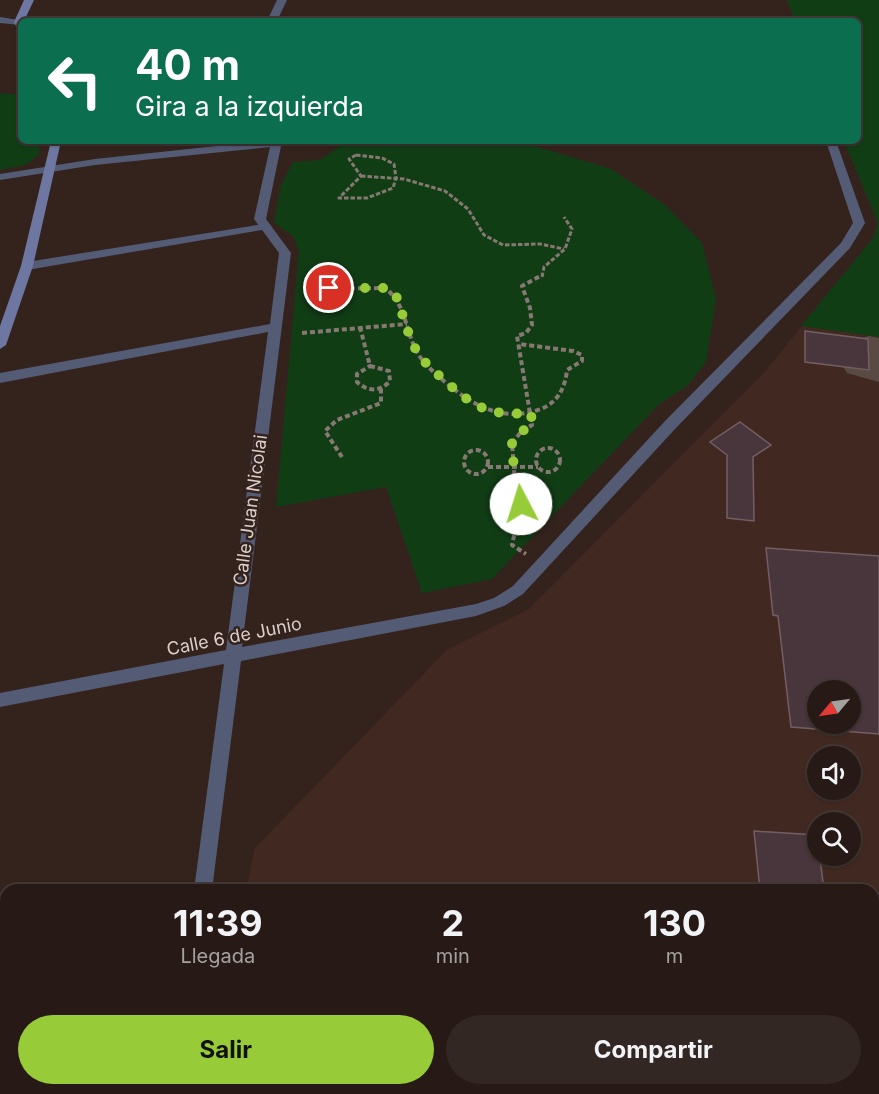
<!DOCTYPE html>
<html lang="es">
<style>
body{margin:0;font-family:Inter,sans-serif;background:#332723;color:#f1f3f6;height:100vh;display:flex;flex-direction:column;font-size:22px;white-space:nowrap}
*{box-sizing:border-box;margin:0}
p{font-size:20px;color:#a4a1a1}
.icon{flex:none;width:33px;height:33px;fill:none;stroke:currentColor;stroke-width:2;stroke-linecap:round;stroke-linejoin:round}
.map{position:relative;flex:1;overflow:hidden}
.details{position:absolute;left:0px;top:884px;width:879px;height:212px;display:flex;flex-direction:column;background:#271a16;border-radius:18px 18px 0 0;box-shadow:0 2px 4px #0004,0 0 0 2px #433835}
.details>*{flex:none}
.guide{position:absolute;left:18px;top:18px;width:843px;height:126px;border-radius:9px;box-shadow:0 2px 4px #0004,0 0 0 2px #433835;background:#0b6e4f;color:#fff;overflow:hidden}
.needle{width:39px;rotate:241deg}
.buttons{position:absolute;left:807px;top:680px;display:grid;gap:12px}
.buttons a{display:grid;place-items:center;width:54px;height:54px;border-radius:50%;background:#271a16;box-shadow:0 2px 4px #0004,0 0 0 2px #433835;font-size:30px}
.pin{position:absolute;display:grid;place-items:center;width:51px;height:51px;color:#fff;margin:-26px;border:3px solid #fff;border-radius:50%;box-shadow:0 2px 6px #0007}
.me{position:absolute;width:66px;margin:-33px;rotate:355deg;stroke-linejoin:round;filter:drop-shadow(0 0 4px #0008)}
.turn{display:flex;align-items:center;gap:21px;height:126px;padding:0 18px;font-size:27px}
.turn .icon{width:78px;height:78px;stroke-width:2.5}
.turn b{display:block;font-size:42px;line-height:51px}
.eta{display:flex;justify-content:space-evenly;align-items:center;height:102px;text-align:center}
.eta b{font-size:36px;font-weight:700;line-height:42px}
.button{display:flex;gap:12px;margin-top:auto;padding:12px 18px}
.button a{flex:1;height:69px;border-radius:36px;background:#97cc38;color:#111;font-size:24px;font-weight:700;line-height:69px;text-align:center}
.button a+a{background:#332723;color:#f1f3f6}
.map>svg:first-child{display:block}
.built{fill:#412921;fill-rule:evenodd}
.green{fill:#113d15}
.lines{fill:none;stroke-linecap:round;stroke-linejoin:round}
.taxiway{fill:#5a4a44;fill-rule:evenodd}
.building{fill:#49363c;stroke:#735e64;stroke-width:1.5;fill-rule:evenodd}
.path-far1{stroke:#877873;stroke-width:3;stroke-dasharray:4.5 2;stroke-linecap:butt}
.path{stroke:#877873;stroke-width:4;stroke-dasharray:5 3;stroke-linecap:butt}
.lane{fill:#545b75;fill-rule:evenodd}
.street{fill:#545b75;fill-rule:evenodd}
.secondary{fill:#6d77a1;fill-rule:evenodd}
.route{stroke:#97cc38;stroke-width:10;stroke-dasharray:0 18}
.labels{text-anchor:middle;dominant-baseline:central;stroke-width:5;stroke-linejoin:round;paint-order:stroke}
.street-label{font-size:18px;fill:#dbcfcb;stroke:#34231d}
</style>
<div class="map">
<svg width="879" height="1094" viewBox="0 0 879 1094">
<rect width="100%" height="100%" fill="#34231d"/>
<g class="built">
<path d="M 787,0 L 879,0 L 879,1094 L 668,1094 L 668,1089 L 873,1089 L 873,890 L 246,890 L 255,848 L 447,650 L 529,609 L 764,373 L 873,238 L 878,223 L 844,141 L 858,141 L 858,21 L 795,21 ZM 818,690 L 850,690 L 850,723 L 818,723 ZM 818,756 L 850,756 L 850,789 L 818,789 ZM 818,822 L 850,822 L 850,855 L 818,855 Z"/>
<polygon points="279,1089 393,1089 393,1094 324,1094"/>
</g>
<g class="green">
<polygon points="787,0 879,0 879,337 801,326 873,238 878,223 844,141 858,141 858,21 795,21"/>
<polygon points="0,93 21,95 21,141 39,141 39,155 25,165 0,170"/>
<polygon points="352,141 518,141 611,169 665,205 702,243 716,299 706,362 687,386 659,404 492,579 422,593 386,487 276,507 299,251 293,236 274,223 281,185 293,162 320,160 344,143"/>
</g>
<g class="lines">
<polygon class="taxiway" points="869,336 879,338 879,382 847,373 838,358 847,343"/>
</g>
<g class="building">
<polygon points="805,331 868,339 869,370 805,362"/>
<polygon points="740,422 771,445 753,457 754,521 727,518 727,455 710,442"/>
<path d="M 766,548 L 879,556 L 879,734 L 791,727 L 778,616 L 773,615 ZM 818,690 L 850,690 L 850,723 L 818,723 Z"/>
<polygon points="754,831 817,835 824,890 760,890"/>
</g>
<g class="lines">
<g class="path-far1">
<polygon points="356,155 382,158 394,164 396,178 393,188 367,198 339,198 361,176 349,159"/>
<polyline points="361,176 404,179 445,191 468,209 484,235 503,245 540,244 564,249"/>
<polyline points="542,277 544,267 565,249 572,229 564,217"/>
</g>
<g class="path">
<path d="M 310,289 L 385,288 C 405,303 405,327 415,348 C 421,362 434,372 445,382 C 474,406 503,423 541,409 C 558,402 565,388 567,370 L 582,361 L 582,355 L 573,351 L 519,344"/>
<polyline points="360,327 370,366"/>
<polyline points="302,333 407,324"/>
<path d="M 370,366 L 389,371 L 390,381 C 380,392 368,392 357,382 L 357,374 Z"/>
<circle cx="548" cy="460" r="12"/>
<circle cx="476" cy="462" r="12"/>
<polyline points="342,457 325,431 337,420 381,403 381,389"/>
<polyline points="488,467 538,467"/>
<circle cx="516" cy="493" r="12"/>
<polyline points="515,483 512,443 521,432 532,425 517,336 526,333 532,325 530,308 522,286 542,275"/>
<polyline points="521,504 512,545 526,554"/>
</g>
<polygon class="lane" points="263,224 268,227 267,229 27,270 22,266 27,262"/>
<g class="street">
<polygon points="277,0 287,0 277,21 267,21"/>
<polygon points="0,17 25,21 21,21 21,25 0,23"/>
<polygon points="264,141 282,141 266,219 291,253 242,647 476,604 494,598 513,586 665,421 841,243 853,223 826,141 836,141 865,223 850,248 675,429 523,594 504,606 476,616 241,661 212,890 194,890 224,664 0,707 0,693 226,650 268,332 0,383 0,373 270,324 279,253 254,219 270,147 95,165 0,180 0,174 95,159"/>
<rect x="168" y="1089" width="20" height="5"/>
</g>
<g class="secondary">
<polygon points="24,0 34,0 24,21 21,21 21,31 18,30 14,22"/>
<polygon points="51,141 61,141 33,266 6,345 0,349 0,326 21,266"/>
</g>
</g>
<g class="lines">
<path class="route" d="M 329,288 L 385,288 L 395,293 C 402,311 407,333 416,350 C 423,362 434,371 444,380 C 475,408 489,416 531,413 L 532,425 L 521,432 L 512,443 L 515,483 L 525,485 L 530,493 L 526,501 L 521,504"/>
</g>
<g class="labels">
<g class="street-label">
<text transform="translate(250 510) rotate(-82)">Calle Juan Nicolai</text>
<text transform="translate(234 636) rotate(-11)">Calle 6 de Junio</text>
</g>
</g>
</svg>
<div class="buttons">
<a><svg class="needle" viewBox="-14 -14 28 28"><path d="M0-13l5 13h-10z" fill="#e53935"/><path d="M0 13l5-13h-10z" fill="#a4a1a1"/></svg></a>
<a><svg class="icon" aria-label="sound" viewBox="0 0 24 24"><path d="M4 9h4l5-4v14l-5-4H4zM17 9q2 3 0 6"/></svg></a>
<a><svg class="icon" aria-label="search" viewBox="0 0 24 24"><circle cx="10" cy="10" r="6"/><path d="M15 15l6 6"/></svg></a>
</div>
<div class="pin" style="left:329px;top:288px;background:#d93025"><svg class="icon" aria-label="arrive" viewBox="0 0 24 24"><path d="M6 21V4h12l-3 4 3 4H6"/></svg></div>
<svg class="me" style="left:521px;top:504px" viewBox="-20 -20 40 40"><circle r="19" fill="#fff"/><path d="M0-13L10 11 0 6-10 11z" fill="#97cc38"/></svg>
<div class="guide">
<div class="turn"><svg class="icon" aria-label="left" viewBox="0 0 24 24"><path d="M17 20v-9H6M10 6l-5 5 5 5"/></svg><div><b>40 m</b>Gira a la izquierda</div></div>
</div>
<section class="details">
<div class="eta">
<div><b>11:39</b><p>Llegada</p></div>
<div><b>2</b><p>min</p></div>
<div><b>130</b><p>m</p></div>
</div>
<div class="button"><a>Salir</a><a>Compartir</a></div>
</section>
</div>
